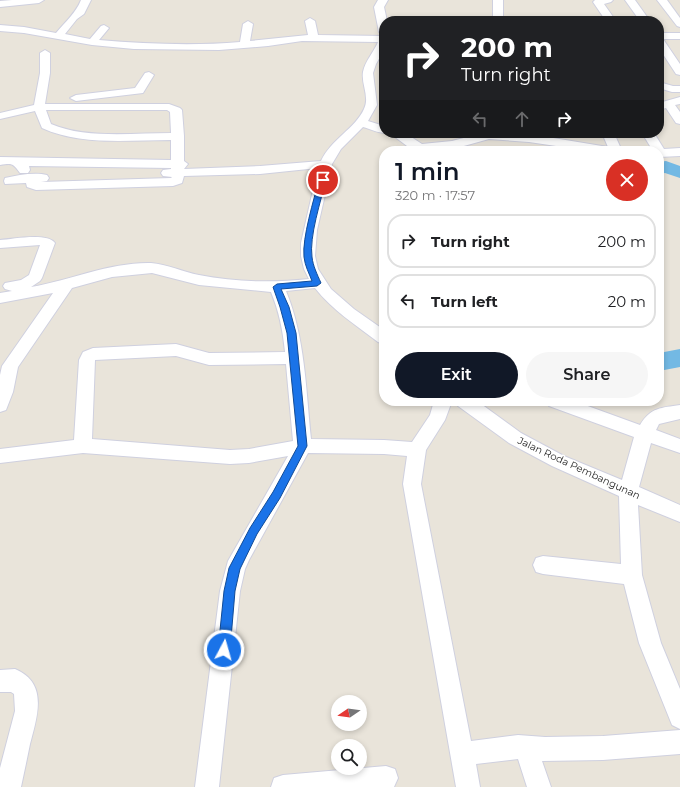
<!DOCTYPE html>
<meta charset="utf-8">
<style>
body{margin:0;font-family:Montserrat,sans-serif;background:#f6f6f6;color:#202124;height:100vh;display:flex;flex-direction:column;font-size:15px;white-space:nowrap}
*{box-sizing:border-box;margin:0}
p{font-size:13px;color:#757577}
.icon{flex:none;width:22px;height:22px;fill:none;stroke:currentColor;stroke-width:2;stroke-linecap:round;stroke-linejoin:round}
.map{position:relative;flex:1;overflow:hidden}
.details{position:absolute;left:379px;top:146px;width:285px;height:260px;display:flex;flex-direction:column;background:#fff;border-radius:16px;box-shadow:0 2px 6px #0003}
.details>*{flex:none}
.top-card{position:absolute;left:379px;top:16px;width:285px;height:122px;border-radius:16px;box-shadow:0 2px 6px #0003;background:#202124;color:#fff;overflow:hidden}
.needle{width:26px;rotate:257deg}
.tools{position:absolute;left:331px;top:695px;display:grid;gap:8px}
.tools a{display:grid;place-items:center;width:36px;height:36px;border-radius:50%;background:#fff;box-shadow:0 2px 6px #0003;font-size:20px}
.pin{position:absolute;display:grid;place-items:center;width:34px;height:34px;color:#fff;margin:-17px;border:2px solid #fff;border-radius:50%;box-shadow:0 1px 4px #0007}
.me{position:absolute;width:44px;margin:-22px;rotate:6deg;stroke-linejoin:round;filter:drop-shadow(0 0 3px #0008)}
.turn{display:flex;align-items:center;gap:14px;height:84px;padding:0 16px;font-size:18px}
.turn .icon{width:52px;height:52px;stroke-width:2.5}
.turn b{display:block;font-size:28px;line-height:34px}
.lanes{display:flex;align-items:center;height:38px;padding:0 16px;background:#0003;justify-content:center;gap:20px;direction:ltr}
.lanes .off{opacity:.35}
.round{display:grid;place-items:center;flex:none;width:42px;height:42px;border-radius:21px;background:#f6f6f6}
.summary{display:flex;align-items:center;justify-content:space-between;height:68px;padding:0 16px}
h1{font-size:24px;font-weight:600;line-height:30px;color:#111827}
.primary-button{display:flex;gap:8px;margin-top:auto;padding:8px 16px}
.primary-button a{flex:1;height:46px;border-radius:24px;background:#111827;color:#fff;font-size:16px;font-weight:600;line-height:46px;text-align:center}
.primary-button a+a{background:#f6f6f6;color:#202124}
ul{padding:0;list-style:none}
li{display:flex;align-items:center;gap:12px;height:54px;margin:0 8px 6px;padding:0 8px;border:2px solid #e0e0e0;border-radius:16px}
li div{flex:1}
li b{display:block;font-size:15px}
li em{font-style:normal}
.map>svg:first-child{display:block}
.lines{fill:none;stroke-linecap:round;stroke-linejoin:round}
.river{fill:#73b9e4;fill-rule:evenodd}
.minor-casing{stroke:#cfd0df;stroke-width:2}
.minor{fill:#fff;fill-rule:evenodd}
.route{fill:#1a73e8;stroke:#114b97}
.labels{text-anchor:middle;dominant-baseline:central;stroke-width:3;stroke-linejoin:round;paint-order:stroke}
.street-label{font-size:10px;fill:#272727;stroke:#fff}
</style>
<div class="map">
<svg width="680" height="787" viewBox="0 0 680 787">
<rect width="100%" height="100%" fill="#e9e4da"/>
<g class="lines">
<g class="river">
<polygon points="666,161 680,166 680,178 665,173 659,174 659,162"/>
<polygon points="680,349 680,367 659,371 659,353"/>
</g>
<defs>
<g id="minor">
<polygon points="12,0 44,0 39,3 0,7 0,1"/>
<path d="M 81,0 L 91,0 L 84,14 L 77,19 L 65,34 L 90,39 L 101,26 L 104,25 L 109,28 L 99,40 C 146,44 194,46 240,42 L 243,24 L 248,21 L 253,24 L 250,41 L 308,35 L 305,21 L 310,18 L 315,21 L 318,35 L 384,36 L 384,50 L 376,64 L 373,73 L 377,105 L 368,121 L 384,126 L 384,133 L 386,133 C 378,133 370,129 363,127 L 341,149 L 332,164 L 317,230 L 315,256 L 318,269 L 331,289 L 354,309 L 384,330 L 384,344 L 378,342 C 356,325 332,310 315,288 L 286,291 C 305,337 306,390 311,439 L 384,440 L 412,442 L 430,415 L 434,401 L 452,401 L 445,420 L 426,450 L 421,484 L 471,741 L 518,735 L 545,737 L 603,736 L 680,730 L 680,754 L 603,760 L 542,761 L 551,787 L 527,787 L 518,759 L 476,764 L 480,787 L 456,787 L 403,484 L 407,456 L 384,454 L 308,453 L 249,560 L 245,569 L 240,591 L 219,787 L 195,787 L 220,591 L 228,561 L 288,456 L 249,463 L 230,464 L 83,453 L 0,463 L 0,449 L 74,440 L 79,360 L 83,352 L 93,348 L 176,344 L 209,353 L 285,352 C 283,331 279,311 271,292 L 199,285 L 152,273 L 112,277 L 72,288 L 18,367 L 13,392 L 6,410 L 0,412 L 0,375 L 2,366 L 53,293 L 0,303 L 0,293 L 12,291 L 5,289 L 3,286 L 5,283 L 21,280 L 29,275 L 40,245 L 0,248 L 0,240 C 12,239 48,232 55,243 L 42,278 L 40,281 L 31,287 C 71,280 111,262 151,263 C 167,264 183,272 199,275 C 235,282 272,283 309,279 L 304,269 L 301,256 L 301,243 L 318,168 L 260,174 L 184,176 L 182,183 L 173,186 L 36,190 L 27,187 L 26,183 L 5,184 L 4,181 L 5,178 C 18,175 35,172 47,175 L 49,178 L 47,181 L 41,182 L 171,178 L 172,177 L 163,176 L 161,173 L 163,170 L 171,169 L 171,168 L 29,166 L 30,170 L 28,173 L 20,173 C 13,163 12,163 0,165 L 0,157 L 171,160 L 171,140 C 129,140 81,146 42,128 L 35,111 L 0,119 L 0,113 L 34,105 L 40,73 L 40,53 L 45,50 L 50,53 L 50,73 L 45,104 L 169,104 L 180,108 L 182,110 L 184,136 L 184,161 L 188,164 L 184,169 L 260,166 L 321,161 C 331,139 355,129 364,109 C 370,97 361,84 363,72 C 365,61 374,52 378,42 L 302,41 L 268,46 L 219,50 L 134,49 L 92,45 L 24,33 L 0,31 L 0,25 L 24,27 L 56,33 C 65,22 76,13 81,0 ZM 46,110 L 167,110 L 170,112 L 171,133 C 134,133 85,139 51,124 ZM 176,356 L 209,365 L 286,364 L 293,441 L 249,449 L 230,450 L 92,439 L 95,360 Z"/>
<polygon points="378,0 388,0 384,7 387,21 384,21 384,35 379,32 374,7"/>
<rect x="493" y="0" width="10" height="21"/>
<polygon points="595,0 613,0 611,2 604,4 616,21 606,21 593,2"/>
<polygon points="625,0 635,0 650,21 640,21"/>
<polygon points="657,0 667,0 680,18 680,27 677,26"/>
<polygon points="659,33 680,33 680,39 663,39 680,64 680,75 676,74 659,48"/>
<polygon points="149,72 154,75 143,93 76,101 70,98 76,95 135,88 145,73"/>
<polygon points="659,82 673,86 680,86 680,92 672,92 659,88"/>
<polygon points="680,97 680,104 675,105 680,112 680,124 676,123 666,108 659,110 659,103"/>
<polygon points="394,133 405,133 422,144 452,141 483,133 510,133 529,134 608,147 602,133 614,133 622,151 590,151 529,142 489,139 453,149 418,151 411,149 395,137"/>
<polygon points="642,133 654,133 664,149 680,148 680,156 659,157 659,151 653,151"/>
<path d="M 455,401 L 477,401 L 521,433 L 564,456 L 622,480 L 634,437 L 549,406 L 546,401 L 574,401 L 640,425 C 651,407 661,408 680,405 L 680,419 L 659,424 L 656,430 L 680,439 L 680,453 L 651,443 L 639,487 L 680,505 L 680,522 L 638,505 L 642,575 L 661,643 L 680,689 L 680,729 L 672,725 L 639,643 L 624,584 L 543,574 L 536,572 L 533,565 L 536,558 L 543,556 L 621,564 L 619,496 L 552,466 L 509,443 L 458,406 Z"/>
<path d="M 15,669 C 49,683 37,717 30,744 C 27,759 24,773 21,787 L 0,787 L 0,768 L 15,711 L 14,694 L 11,692 L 0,692 L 0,670 Z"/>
<polygon points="386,766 395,769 398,778 394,787 271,787 274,778 283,775"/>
</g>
</defs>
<use href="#minor" class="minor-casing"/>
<use href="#minor" class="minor"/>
</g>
<path class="route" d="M 323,177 L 326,180 C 321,200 309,237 312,257 C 313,266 317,274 321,283 L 317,286 L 281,289 L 289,307 L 296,333 L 307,446 L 280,498 L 257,534 L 240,569 L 235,591 L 230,650 L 228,654 L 224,655 L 220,654 L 218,650 L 224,591 L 229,568 L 250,528 L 273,492 L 298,446 L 287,333 L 280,307 L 273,287 L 277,284 L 312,281 C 309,273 305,266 304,257 C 302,238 314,199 319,180 Z"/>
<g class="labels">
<g class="street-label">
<text transform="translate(579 468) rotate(25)">Jalan Roda Pembangunan</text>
</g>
</g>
</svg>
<div class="tools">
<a><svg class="needle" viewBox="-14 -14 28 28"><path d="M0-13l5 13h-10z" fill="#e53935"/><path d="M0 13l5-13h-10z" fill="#757577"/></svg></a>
<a><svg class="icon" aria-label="search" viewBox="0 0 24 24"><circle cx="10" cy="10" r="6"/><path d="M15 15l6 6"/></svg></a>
</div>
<div class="pin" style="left:323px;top:180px;background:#d93025"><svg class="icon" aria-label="arrive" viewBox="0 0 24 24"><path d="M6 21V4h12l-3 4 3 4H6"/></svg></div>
<svg class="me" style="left:224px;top:650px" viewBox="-20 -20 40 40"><circle r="17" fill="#1a73e8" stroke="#fff" stroke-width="3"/><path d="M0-11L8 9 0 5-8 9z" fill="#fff"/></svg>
<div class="top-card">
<div class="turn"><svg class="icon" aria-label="right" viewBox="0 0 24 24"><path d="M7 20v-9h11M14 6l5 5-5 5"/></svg><div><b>200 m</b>Turn right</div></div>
<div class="lanes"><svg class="icon off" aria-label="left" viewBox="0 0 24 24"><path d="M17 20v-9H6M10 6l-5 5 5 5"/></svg><svg class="icon off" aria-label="ahead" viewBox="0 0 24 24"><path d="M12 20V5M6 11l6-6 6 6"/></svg><svg class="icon" aria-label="right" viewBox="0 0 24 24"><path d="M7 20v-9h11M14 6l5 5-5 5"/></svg></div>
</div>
<section class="details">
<div class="summary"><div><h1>1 min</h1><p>320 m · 17:57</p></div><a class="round" style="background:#d93025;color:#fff"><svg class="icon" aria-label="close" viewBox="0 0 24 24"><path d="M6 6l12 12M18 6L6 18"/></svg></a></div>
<ul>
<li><svg class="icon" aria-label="right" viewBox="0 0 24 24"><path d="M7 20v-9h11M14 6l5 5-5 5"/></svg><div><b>Turn right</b></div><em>200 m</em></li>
<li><svg class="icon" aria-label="left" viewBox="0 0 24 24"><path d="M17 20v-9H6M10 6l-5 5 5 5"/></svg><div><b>Turn left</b></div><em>20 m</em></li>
</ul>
<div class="primary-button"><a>Exit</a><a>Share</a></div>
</section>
</div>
